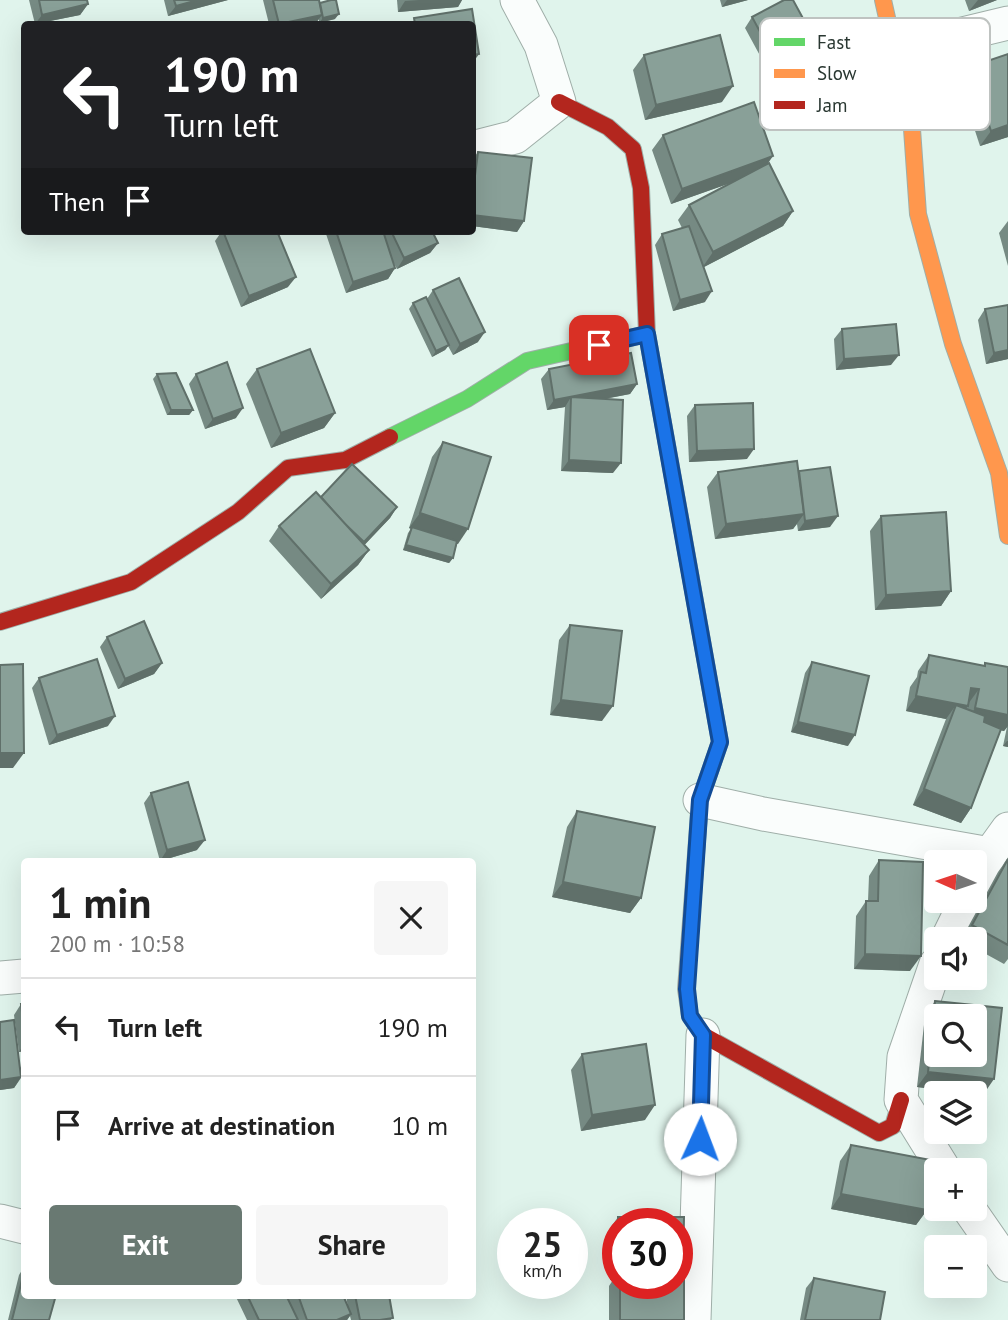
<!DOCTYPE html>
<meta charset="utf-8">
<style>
body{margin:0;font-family:"PT Sans",sans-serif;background:#f6f6f6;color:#222;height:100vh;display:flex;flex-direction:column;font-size:26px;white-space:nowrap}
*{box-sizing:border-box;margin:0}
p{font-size:23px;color:#767676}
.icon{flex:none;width:38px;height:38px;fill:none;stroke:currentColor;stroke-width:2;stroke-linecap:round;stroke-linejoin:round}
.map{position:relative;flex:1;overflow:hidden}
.drawer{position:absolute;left:21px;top:858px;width:455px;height:441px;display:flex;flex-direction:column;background:#fff;border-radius:7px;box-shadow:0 7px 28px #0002}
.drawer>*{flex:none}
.hud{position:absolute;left:21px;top:21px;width:455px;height:214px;border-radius:7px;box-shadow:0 7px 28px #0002;background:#202124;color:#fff;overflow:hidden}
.needle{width:46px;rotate:273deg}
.controls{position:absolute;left:924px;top:850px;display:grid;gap:14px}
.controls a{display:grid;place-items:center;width:63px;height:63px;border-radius:7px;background:#fff;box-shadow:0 7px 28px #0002;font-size:35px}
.speed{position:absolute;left:497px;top:1208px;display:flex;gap:14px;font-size:35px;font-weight:700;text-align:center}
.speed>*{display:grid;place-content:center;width:91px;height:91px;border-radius:50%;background:#fff;box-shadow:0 7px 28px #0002;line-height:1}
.speed small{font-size:18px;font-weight:400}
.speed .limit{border:10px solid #d22;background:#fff;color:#111}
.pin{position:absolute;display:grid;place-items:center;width:60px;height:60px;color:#fff;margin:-30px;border-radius:14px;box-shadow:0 4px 10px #0006}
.me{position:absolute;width:77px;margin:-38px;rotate:2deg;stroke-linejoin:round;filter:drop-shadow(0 0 5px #0008)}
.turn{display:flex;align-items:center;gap:24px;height:147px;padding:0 28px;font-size:32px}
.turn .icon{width:91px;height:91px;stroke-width:2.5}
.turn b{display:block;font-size:49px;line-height:60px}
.then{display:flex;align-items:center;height:66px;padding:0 28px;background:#0003;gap:14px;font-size:26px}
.round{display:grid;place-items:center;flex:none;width:74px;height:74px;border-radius:7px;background:#f6f6f6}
.overview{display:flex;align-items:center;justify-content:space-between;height:119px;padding:0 28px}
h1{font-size:42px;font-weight:700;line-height:52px}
.button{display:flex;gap:14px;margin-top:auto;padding:14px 28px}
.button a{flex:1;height:80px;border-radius:7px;background:#697972;color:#fff;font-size:28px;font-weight:700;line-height:80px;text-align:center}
.button a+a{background:#f6f6f6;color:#222}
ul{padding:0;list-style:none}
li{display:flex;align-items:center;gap:21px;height:98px;padding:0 28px;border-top:2px solid #e0e0e0}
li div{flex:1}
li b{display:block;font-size:26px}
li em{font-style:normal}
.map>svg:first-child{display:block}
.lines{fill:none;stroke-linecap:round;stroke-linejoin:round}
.street-casing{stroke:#9faea8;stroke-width:35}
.fast-casing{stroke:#9faea8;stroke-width:18}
.slow-casing{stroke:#9faea8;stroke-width:18}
.jam-casing{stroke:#9faea8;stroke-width:18}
.street{stroke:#fafdfc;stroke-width:33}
.fast{stroke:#63d668;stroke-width:16}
.slow{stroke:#ff974d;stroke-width:16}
.jam{stroke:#b3261e;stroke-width:16}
.wall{fill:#768a83;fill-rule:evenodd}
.shaded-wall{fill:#60706a}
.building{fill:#89a098;stroke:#60706a;stroke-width:2;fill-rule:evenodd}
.route-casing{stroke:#114b97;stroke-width:18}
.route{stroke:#1a73e8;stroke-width:12}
.key{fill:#fff;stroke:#bfc3c1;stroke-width:2}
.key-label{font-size:19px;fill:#293731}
</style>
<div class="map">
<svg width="1008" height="1320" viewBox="0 0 1008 1320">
<rect width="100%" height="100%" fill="#e0f4ec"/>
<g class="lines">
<defs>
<g id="street">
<polyline points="896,50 1008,23"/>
<polyline points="472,148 515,137 559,102 541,45 517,0"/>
<polyline points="700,800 763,814 990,854"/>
<polyline points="975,884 990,854 1008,829"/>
<polyline points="947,940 966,901"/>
<polyline points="936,964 904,1057 901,1100 945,1171"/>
<polyline points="0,978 24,976"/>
<polyline points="969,1209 1008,1265"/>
<polyline points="0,1221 24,1227"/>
<polyline points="694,1320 703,1035"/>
</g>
<polyline id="fast" points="390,437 467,399 527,361 647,334"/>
<g id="slow">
<polyline points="883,0 912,129 918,214 953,344 999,473 1008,536"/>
<polyline points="683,534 720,742 700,800 686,989 690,1016 697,1026"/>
</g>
<g id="jam">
<polyline points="559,102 608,127 633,149 641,188 647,334 683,534"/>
<polyline points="0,622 131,582 238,512 288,468 345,460 390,437"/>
<polyline points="697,1026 703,1035 879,1133 893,1126 901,1100"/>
</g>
</defs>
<use href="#street" class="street-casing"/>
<use href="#fast" class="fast-casing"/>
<use href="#slow" class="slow-casing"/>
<use href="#jam" class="jam-casing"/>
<use href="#street" class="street"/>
<use href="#fast" class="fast"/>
<use href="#slow" class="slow"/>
<use href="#jam" class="jam"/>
</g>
<g class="wall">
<polygon points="29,0 87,0 88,4 80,15 35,24"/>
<polygon points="164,0 228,0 168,16"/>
<polygon points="263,0 319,0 319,3 335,19 319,23 319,19 315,24 269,24"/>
<polygon points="397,0 462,0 458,7 398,12"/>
<polygon points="720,0 748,0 722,7"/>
<polygon points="965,0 997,0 969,11"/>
<polygon points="752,17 822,54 828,45 878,100 851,114 822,57 816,65 777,87 745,28"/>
<polygon points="1008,54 1008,137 980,146 959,82 970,67"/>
<polygon points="644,55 722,102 645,120 633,70"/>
<polygon points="663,135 768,163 793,211 783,226 704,267 705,302 673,311 655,245 662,234 682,228 678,220 689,205 730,183 671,204 652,150"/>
<polygon points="478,152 524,221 517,232 472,226 472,160"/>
<polygon points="1008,221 1008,266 999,233"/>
<polygon points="222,231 288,287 241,307 215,241"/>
<polygon points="325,231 432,231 438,243 430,253 397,269 392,260 395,268 388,279 346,293"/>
<polygon points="433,290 478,342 453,355 448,346 445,350 432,357 409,309 413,303 427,299"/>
<polygon points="985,309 1008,359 986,364 978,320"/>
<polygon points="842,329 891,365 836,370 834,339"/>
<polygon points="257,369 335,413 324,428 271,448 246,384"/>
<polygon points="549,369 637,384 630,394 605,399 613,473 561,471 565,407 547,410 541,379"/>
<polygon points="157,374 193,410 189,415 167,415 153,379"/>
<polygon points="196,374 236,418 205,429 189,384"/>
<polygon points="695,405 747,459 689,462 687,416"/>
<polygon points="443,442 458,544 457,544 453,558 449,563 403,550 408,533 411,529 409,528 432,457"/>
<polygon points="718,472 799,472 830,527 798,531 797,524 793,529 715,539 707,487"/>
<polygon points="321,497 397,507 390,518 364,545 369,550 358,565 321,599 269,541 279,526"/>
<polygon points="881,516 951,591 941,606 875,610 870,531"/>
<polygon points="570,625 602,721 550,715 559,640"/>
<polygon points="107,637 162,663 154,674 118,689 100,647"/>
<polygon points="929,655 983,666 985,663 1008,667 1008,747 1003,746 1007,727 1004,731 1001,730 971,808 961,823 913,805 946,719 906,711 910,687 917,677 918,671"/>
<polygon points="812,662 848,746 791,732 805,673"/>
<polygon points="39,678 108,726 49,745 32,688"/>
<polygon points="151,793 197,850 160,861 144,803"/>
<polygon points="577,811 641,898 630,913 552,897 567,827"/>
<polygon points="1008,858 1008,959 1004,964 975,948 975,940 961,940 998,872"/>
<polygon points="879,860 910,971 854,969 856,916 866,901 868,901 869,876"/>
<polygon points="935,1001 983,1095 917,1087 925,1016"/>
<polygon points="21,1004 24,1004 24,1051 19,1052 14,1015"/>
<polygon points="0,1022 20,1068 24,1061 24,1097 21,1078 14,1088 0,1090"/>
<polygon points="582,1054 645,1120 581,1131 571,1070"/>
<polygon points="851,1145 927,1210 916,1225 831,1209 840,1161"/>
<path d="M 618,1217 L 684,1217 L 683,1271 L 684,1271 L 684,1320 L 609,1320 L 609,1286 L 613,1280 L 610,1280 L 611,1227 ZM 618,1223 L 677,1223 L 677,1283 L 618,1283 Z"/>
<polygon points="24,1267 24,1295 49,1320 8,1320 19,1275"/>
<polygon points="814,1278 880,1320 800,1320 806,1288"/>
<polygon points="235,1295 343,1295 348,1308 346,1295 389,1295 391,1320 351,1320 350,1316 347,1320 247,1320"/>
</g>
<g class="shaded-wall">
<polygon points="198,0 228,0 168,16 176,6"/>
<polygon points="419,0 462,0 458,7 398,12 405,1"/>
<polygon points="727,0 748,0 722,7"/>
<polygon points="978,0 997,0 969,11"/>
<polygon points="88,4 80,15 35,24 42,15"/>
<polygon points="339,14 335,19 319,23 323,18"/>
<polygon points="322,15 315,24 279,24"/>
<polygon points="479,54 472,64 472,55"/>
<polygon points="823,55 816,65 777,87 784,76"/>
<polygon points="733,86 722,102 645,120 656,105"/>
<polygon points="885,90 878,100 851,114 858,104"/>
<polygon points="1008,125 1008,137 980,146 991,131"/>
<polygon points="773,156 762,172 671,204 682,189"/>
<polygon points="793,211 783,226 702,268 713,252"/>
<polygon points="472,215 524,221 517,232 472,226"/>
<polygon points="438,243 430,253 397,269 404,258"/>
<polygon points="395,268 388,279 346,293 353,282"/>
<polygon points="296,277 288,287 241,307 249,296"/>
<polygon points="712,291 705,302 673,311 680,300"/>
<polygon points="485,332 478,342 453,355 460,344"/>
<polygon points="449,345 445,350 432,357 436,351"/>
<polygon points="1008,350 1008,359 986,364 994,353"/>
<polygon points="899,355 891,365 836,370 844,359"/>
<polygon points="637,384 630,394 571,405 571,397 565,407 547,410 554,400"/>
<polygon points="243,408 236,418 205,429 213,419"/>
<polygon points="171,410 193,410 189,415 167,415"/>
<polygon points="335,413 324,428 271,448 281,433"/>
<polygon points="754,449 747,459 689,462 697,451"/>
<polygon points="569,460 621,463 613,473 561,471"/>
<polygon points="397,507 390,518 357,553 364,542"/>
<polygon points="420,513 468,529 458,544 409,528"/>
<polygon points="804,514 793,529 715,539 726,524"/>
<polygon points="838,516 830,527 798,531 805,521"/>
<polygon points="406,545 453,558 449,563 403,550"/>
<polygon points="369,550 358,565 321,599 331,584"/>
<polygon points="951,591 941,606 875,610 886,595"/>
<polygon points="162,663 154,674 118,689 125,679"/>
<polygon points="971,688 979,689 968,704"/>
<polygon points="916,696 968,706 957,721 956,705 946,719 906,711"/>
<polygon points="561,700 613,706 602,721 550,715"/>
<polygon points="975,708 1008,715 1008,726 1004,731 965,724"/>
<polygon points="115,716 108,726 49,745 57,735"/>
<polygon points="798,722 855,735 848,746 791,732"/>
<polygon points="1007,741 1008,741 1008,747 1003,746"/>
<polygon points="0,753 24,753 13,768 0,768"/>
<polygon points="924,789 971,808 961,823 913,805"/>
<polygon points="205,840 197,850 160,861 167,850"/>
<polygon points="563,882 641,898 630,913 552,897"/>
<polygon points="865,954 921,956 910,971 854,969"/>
<polygon points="24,1044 24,1051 19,1052"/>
<polygon points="928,1072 994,1079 983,1095 917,1087"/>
<polygon points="21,1077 14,1088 0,1090 0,1080"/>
<polygon points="655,1105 645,1120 581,1131 592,1115"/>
<polygon points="841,1194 927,1210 916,1225 831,1209"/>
<polygon points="618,1270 618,1274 613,1280 610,1280"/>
<polygon points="351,1314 347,1320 337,1320"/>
</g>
<g class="building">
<polygon points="39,0 87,0 88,4 42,15"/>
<polygon points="174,0 198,0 176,6"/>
<polygon points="273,0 319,0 322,15 279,24"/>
<polygon points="331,0 336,0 339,14 323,18 320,3"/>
<polygon points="784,0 793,0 823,55 784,76 752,17"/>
<polygon points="472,9 479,54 472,55 472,24 415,24 414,18"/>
<polygon points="720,35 733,86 656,105 644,55"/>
<polygon points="1008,54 1008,125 991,131 970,67"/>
<polygon points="754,102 773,156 682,189 663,135"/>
<polygon points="478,152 532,158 524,221 472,215 472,199"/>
<polygon points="769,163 793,211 713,252 689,205"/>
<polygon points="689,226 712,291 680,300 662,234"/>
<polygon points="223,231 277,231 296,277 249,296"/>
<polygon points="336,231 383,231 395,268 353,282"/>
<polygon points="391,231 432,231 438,243 404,258"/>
<polygon points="459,278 485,332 460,344 433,290"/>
<polygon points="426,297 449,345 436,351 413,303"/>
<polygon points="1008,305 1008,350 994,353 985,309"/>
<polygon points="896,324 899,355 844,359 842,329"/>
<polygon points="310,349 335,413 281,433 257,369"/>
<polygon points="631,353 637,384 554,400 549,369"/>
<polygon points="227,362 243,408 213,419 196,374"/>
<polygon points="176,373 193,410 171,410 157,374"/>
<polygon points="571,397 623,400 621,463 569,460"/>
<polygon points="753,403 754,449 697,451 695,405"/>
<polygon points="443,442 491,457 468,529 420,513"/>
<polygon points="797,461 804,514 726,524 718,472"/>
<polygon points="352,464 397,507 364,542 344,523 321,497"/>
<polygon points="830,467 838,516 805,521 799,471"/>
<polygon points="316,492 369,550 331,584 279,526"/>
<polygon points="946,512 951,591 886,595 881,516"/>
<polygon points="412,527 457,541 453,558 406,545"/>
<polygon points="144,621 162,663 125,679 107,637"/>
<polygon points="570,625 622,631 613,706 561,700"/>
<polygon points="929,655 985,666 985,663 1008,667 1008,715 975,708 979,689 971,688 968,706 916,696 921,672 926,673"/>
<polygon points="97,659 115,716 57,735 39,678"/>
<polygon points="812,662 869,676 855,735 798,722"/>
<polygon points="23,664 24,753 0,753 0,665"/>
<polygon points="956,705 985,716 984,722 1001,729 971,808 924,789"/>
<polygon points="188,782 205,840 167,850 151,793"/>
<polygon points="577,811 655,827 641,898 563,882"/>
<polygon points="1008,859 1008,945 972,925"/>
<polygon points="879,860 923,862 921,956 865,954 866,901 878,901"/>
<path d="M 935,1001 L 1002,1008 L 994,1079 L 928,1072 ZM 936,1017 L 975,1017 L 975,1055 L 936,1055 Z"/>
<polygon points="21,1004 24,1004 24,1029"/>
<polygon points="14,1020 21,1077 0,1080 0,1022"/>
<polygon points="646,1044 655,1105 592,1115 582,1054"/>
<polygon points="851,1145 936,1161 927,1210 841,1194"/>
<polygon points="618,1217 684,1217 683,1270 677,1270 677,1223 618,1223"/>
<polygon points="677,1271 684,1271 684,1320 620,1320 620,1283 677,1283"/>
<polygon points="24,1272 24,1295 56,1295 49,1320 12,1320"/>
<polygon points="814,1278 885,1292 880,1320 805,1320"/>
<polygon points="247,1295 286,1295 298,1320 259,1320"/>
<polygon points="298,1295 343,1295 351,1314 337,1320 307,1320"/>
<polygon points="355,1295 389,1295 393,1318 380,1320 360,1320"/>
</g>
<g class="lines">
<defs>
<polyline id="route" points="599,345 647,334 720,742 700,800 687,989 690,1016 703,1035 700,1139"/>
</defs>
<use href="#route" class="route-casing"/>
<use href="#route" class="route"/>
</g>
<rect x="760" y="18" width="230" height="112" rx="10" class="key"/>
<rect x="774" y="38" width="31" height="8" fill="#63d668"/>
<rect x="774" y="69" width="31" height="9" fill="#ff974d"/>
<rect x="774" y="101" width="31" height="8" fill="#b3261e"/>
<g class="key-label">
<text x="817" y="49">Fast</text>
<text x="817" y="80">Slow</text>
<text x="817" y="112">Jam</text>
</g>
</svg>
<div class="controls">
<a><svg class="needle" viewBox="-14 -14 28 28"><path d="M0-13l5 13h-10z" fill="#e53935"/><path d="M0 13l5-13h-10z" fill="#767676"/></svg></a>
<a><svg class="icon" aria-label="sound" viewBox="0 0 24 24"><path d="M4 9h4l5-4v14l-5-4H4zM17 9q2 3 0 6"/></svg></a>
<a><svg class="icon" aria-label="search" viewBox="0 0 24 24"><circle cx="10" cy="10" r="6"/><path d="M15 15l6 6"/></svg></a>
<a><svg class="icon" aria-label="layers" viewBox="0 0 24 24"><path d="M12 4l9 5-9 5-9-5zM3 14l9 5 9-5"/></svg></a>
<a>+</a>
<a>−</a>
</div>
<div class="speed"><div>25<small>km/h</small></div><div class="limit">30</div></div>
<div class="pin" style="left:599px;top:345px;background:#d93025"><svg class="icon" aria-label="arrive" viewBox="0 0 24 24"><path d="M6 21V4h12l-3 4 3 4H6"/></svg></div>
<svg class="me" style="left:700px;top:1139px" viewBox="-20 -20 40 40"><circle r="19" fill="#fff"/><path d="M0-13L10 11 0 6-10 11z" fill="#1a73e8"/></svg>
<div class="hud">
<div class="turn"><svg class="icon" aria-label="left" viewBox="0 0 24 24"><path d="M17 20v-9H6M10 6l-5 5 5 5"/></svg><div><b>190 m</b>Turn left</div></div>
<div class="then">Then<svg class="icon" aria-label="arrive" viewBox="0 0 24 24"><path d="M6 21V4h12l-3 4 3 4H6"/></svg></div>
</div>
<section class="drawer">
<div class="overview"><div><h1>1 min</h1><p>200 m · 10:58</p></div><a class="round"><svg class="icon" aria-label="close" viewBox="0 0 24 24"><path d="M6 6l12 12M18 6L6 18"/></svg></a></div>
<ul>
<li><svg class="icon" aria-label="left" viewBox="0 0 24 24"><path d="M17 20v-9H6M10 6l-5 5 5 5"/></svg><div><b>Turn left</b></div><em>190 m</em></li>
<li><svg class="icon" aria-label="arrive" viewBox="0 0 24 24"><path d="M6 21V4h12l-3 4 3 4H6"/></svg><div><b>Arrive at destination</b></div><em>10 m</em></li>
</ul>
<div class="button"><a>Exit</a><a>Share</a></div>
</section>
</div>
